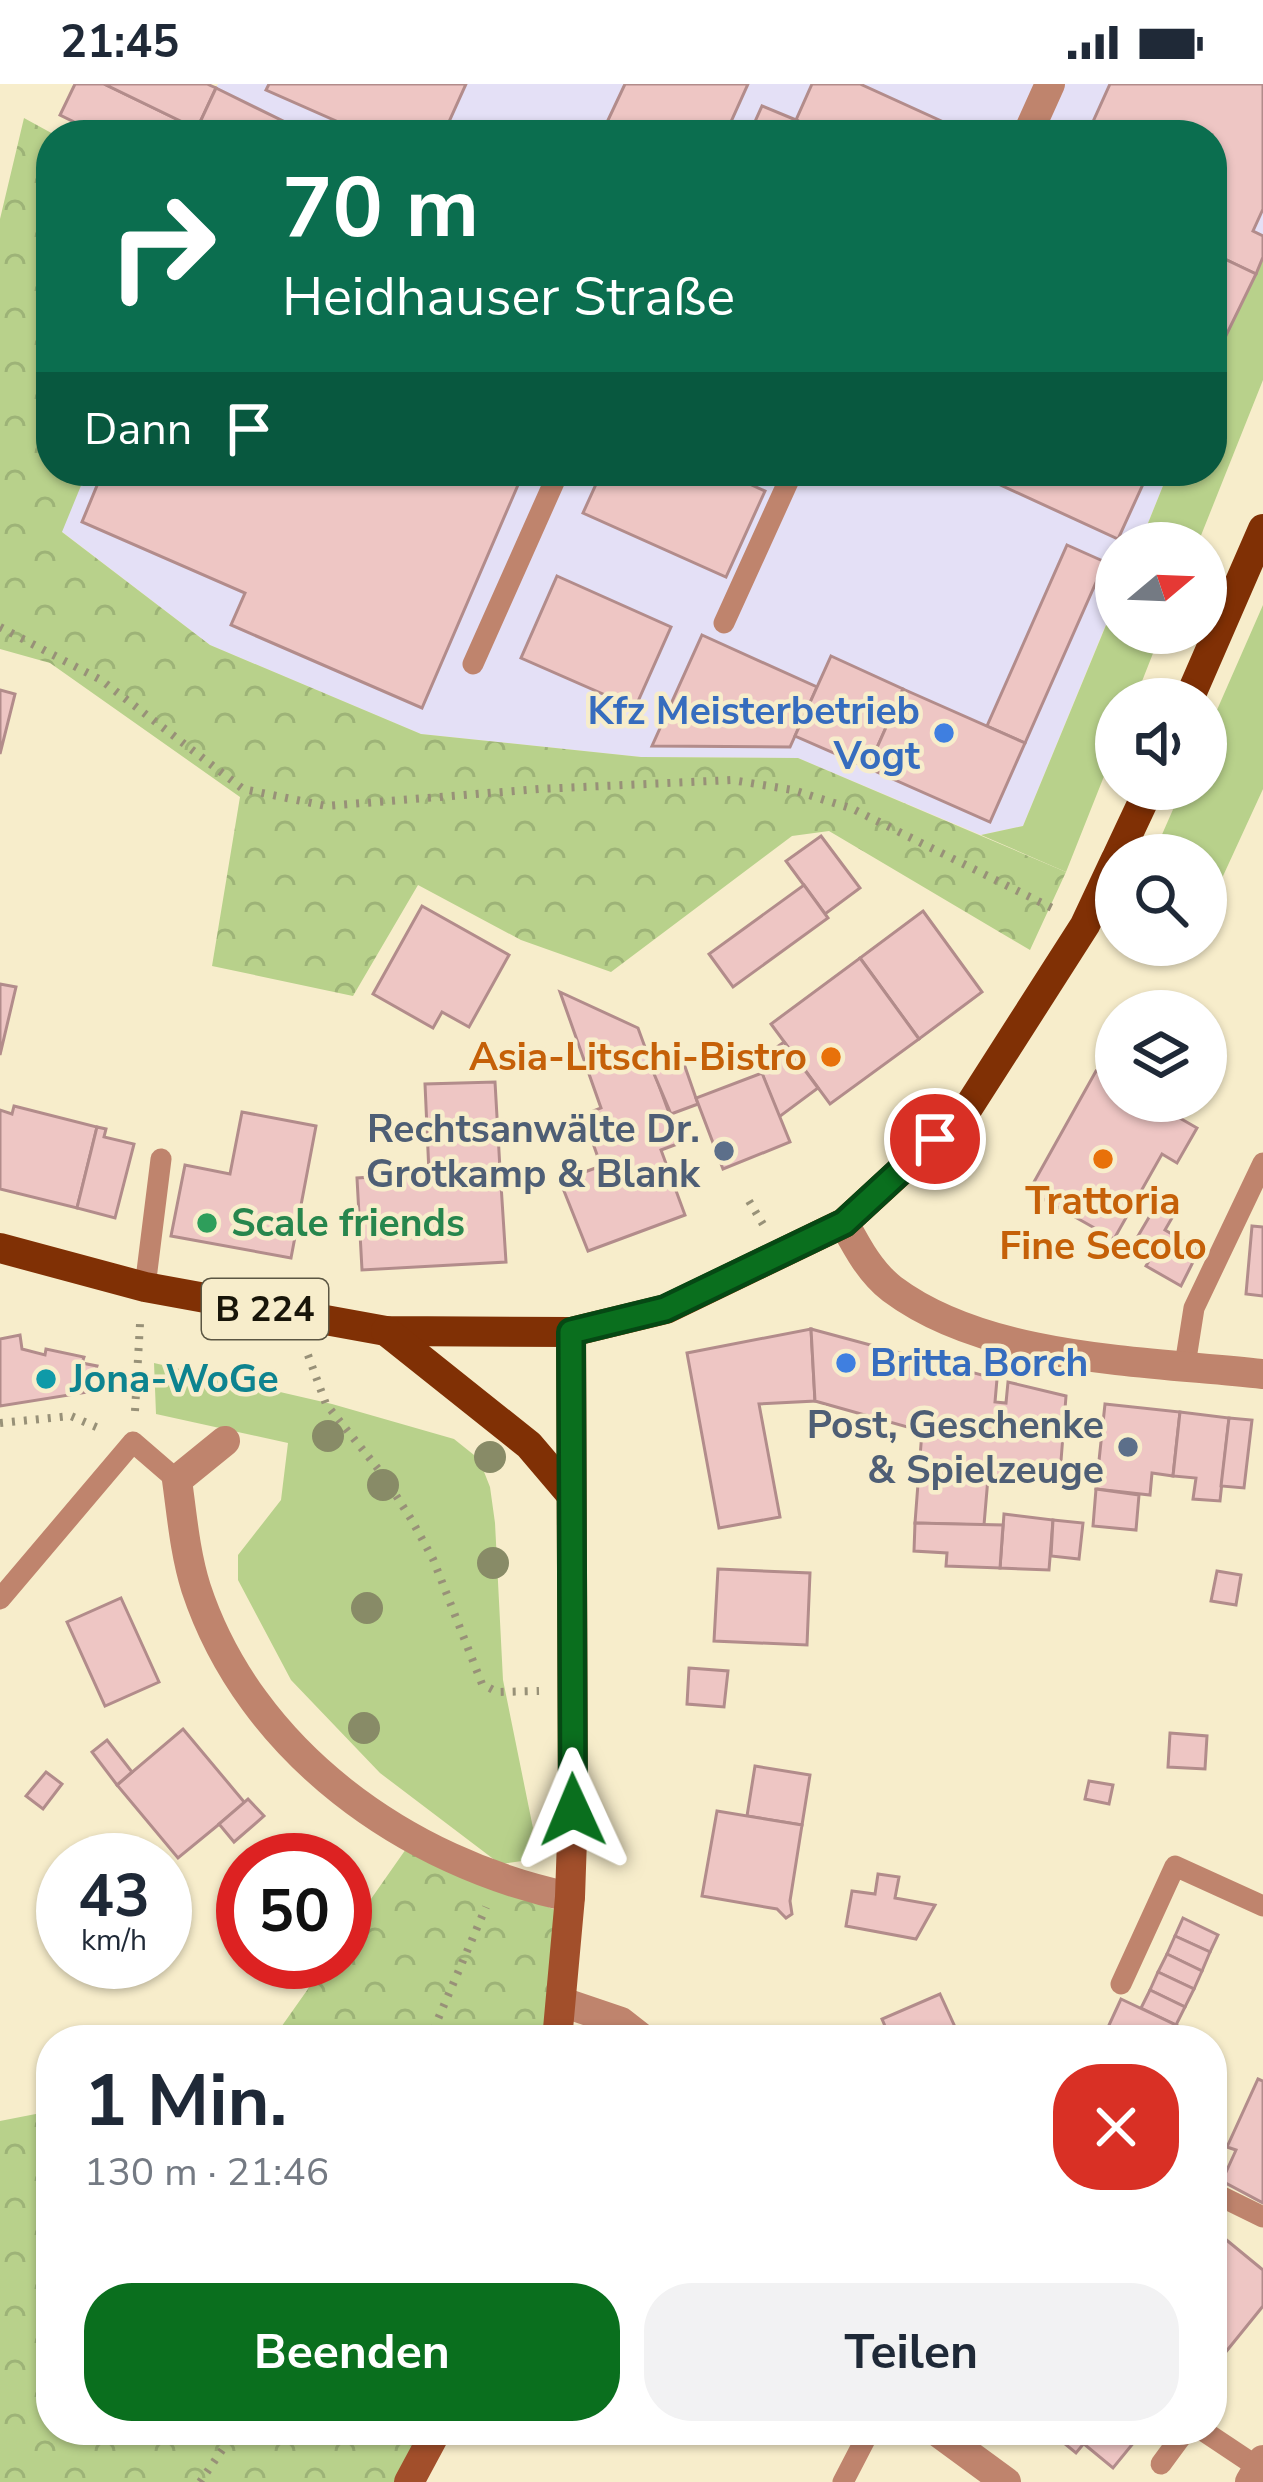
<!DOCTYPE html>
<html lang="de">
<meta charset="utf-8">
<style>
body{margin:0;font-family:"Nunito Sans",sans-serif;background:#f2f2f3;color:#1f2937;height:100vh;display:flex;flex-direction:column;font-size:45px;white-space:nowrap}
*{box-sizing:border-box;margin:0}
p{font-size:39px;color:#747a83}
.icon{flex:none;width:66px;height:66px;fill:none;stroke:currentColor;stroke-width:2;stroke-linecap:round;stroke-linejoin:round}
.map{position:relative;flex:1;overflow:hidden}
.sheet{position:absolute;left:36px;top:1941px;width:1191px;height:420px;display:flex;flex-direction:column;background:#fff;border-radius:48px;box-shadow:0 3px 9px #0004}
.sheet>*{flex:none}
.top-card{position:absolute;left:36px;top:36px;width:1191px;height:366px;border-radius:48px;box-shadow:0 3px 9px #0004;background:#0b6e4f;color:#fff;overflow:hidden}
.needle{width:78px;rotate:71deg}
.buttons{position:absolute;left:1095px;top:438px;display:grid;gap:24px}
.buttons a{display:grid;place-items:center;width:132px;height:132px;border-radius:50%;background:#fff;box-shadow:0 3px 9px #0004;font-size:60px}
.speed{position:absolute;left:36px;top:1749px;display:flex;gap:24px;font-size:60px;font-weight:700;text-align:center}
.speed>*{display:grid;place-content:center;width:156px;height:156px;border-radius:50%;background:#fff;box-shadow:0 3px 9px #0004;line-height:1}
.speed small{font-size:30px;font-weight:400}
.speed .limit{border:18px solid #d22;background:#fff;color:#111}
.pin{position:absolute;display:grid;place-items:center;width:102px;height:102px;color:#fff;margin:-51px;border:6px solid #fff;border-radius:50%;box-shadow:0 3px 12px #0007}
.me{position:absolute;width:132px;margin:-66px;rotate:359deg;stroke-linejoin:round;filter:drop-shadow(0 0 9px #0008)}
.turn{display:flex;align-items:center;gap:42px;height:252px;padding:0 48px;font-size:54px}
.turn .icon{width:156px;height:156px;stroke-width:2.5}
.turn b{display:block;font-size:84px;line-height:102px}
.then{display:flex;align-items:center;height:114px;padding:0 48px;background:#0003;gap:24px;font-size:45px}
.round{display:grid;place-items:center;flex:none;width:126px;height:126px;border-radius:48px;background:#f2f2f3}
.summary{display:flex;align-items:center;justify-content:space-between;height:204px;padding:0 48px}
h1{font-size:72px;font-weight:700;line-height:90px}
.primary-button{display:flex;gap:24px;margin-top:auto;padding:24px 48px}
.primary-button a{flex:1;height:138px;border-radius:48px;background:#0a6f1e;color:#fff;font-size:48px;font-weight:700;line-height:138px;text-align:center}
.primary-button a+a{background:#f2f2f3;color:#1f2937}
.status{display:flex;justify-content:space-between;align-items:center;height:84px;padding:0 60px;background:#fff;direction:ltr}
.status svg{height:33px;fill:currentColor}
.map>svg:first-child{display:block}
.commercial{fill:#e4e0f6}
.grass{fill:#b8d18b}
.forest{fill:url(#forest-crowns)}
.building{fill:#eec6c4;stroke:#b28c8b;stroke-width:3}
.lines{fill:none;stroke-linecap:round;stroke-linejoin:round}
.path{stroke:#989178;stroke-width:8;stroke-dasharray:3 9;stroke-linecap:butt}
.lane{stroke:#bf846d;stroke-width:21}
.street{stroke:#bf846d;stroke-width:30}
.secondary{stroke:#a24f2b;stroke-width:30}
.primary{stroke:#803005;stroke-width:30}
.tree{fill:#888b67}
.route-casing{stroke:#064814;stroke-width:30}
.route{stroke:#0a6f1e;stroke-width:21}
.shop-dot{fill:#3f7fe0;stroke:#f7edcb;stroke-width:4.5}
.food-dot{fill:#e8710a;stroke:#f7edcb;stroke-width:4.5}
.service-dot{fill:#5c6f8a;stroke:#f7edcb;stroke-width:4.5}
.leisure-dot{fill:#2e9e5b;stroke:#f7edcb;stroke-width:4.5}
.culture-dot{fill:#0f9aa8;stroke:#f7edcb;stroke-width:4.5}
.labels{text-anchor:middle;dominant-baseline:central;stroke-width:9;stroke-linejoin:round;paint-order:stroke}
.shield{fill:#f7edcb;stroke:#5b5643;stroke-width:3}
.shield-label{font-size:36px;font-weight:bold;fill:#181509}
.shop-label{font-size:39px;font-weight:bold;fill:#366cbe;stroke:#f7edcb;text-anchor:end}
.food-label{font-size:39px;font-weight:bold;fill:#c56008;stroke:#f7edcb;text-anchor:end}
.service-label{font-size:39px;font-weight:bold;fill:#4e5e75;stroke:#f7edcb;text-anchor:end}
.leisure-label{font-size:39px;font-weight:bold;fill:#27864d;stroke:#f7edcb;text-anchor:start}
.culture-label{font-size:39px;font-weight:bold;fill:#0d838f;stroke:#f7edcb;text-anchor:start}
</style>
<div class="status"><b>21:45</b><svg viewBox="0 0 49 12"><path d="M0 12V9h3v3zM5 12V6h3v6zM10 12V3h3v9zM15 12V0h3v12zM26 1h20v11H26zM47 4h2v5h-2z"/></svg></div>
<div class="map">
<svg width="1263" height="2398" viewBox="0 0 1263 2398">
<defs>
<pattern id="forest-crowns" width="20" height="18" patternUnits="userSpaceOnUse" patternTransform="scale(3)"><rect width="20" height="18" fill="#b8d18b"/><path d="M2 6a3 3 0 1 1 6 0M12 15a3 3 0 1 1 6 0" fill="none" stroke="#9db377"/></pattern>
</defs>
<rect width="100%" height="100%" fill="#f7edcb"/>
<g class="commercial">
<polygon points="218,0 1263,0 1263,173 1212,283 1212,51 194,51"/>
<polygon points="87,387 1169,387 1140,459 1116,459 1116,516 1023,742 981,751 798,674 641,673 421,650 210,561 61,447"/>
</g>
<g class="grass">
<polygon points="1263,173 1263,296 1198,459 1140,459 1169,387 1212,387 1212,283"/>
<polygon points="1116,517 1116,549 1161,549 1135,615 1116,615 1116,662 1066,788 981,751 1023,742"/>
<polygon points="1263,521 1263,705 1206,829 1206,771 1153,771 1182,705 1206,705 1206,651"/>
<polygon points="154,1279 332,1320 454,1355 479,1375 490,1403 495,1439 503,1596 533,1744 522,1777 500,1780 380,1689 291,1596 238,1496 238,1471 281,1416 288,1359 156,1330"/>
</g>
<g class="forest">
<polygon points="24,34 55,51 51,51 51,387 87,387 62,448 210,561 421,650 641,673 798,674 1066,788 1030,866 829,747 792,752 611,888 521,856 418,801 353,912 212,882 240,713 50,579 0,565 0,135"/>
<polygon points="406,1765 568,1831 556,1956 272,1956 327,1878 345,1878 345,1852"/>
<polygon points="51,2027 51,2346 435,2346 406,2398 0,2398 0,2037"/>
</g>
<g class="building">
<polygon points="75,0 104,0 197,45 194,51 101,51 60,31"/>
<polygon points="104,0 207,0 216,4 197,45"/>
<polygon points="269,0 466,0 443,51 368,51 266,6"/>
<polygon points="625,0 748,0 725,51 601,51"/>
<polygon points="812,0 860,0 961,46 959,51 829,51 796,36"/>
<polygon points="1110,0 1263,0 1263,125 1253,147 1263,152 1263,173 1256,190 1212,169 1212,51 1087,51"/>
<polygon points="216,4 285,38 279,51 194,51"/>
<polygon points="762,22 796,36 829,51 749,51"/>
<polygon points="1212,169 1256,190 1218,268 1212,265"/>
<polygon points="103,387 524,387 422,624 231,541 245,509 82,438"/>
<polygon points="602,387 721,387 765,407 726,493 583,429"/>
<polygon points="970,387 1149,387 1118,455"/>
<polygon points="1067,461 1105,478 1025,659 987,642"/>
<polygon points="557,492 671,543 635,624 521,574"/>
<polygon points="702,551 817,603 790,663 652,662"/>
<polygon points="831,572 903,605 868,684 795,652"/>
<polygon points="903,605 1025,659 990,738 868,684"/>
<polygon points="0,606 15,610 0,670"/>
<polygon points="821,752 860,804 825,830 786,777"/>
<polygon points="804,801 828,834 733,903 709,870"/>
<polygon points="422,822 509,871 469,943 442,928 433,944 373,910"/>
<polygon points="923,827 982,908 919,955 860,874"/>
<polygon points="860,874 919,955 830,1020 771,940"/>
<polygon points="0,900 16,903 0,971"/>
<polygon points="560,908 638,944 680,1059 661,1066 685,1131 588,1167 560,1097 601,1082 583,1031 601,1024"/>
<polygon points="784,958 818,1004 779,1033 757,977"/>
<polygon points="682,974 698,1020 671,1030 652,985"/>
<polygon points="1096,987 1116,998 1116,1017 1150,1017 1197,1044 1177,1079 1162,1070 1114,1155 1029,1107"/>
<polygon points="762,989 790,1058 723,1085 696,1014"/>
<polygon points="495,998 500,1085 429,1089 425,1000"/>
<polygon points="14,1022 97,1043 77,1124 0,1105 0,1026 12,1030"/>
<polygon points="242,1028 316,1042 291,1174 171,1152 185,1081 230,1090"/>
<polygon points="97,1043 106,1045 104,1053 134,1060 115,1134 77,1124"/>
<polygon points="500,1085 506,1178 362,1186 357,1094"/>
<polygon points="1158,1118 1176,1127 1165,1146 1199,1166 1181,1202 1146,1182 1156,1164 1138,1152"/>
<polygon points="1252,1142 1263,1143 1263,1212 1246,1210"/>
<polygon points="811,1245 815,1317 759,1320 780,1433 719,1444 687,1269"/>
<polygon points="811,1245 997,1295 995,1318 1006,1319 1008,1298 1066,1312 1060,1390 1028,1388 1027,1398 988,1394 984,1441 915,1439 922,1347 815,1317"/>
<polygon points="20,1251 22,1265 45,1271 46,1265 84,1273 82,1279 97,1282 88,1308 0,1322 0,1255"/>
<polygon points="1105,1320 1180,1328 1173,1392 1152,1389 1150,1411 1096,1405"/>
<polygon points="1180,1328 1229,1334 1220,1417 1193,1415 1196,1394 1173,1392"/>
<polygon points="1229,1334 1252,1336 1244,1404 1221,1402"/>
<polygon points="1096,1405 1139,1411 1136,1446 1093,1442"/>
<polygon points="1004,1430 1053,1436 1049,1486 1000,1484"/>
<polygon points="1053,1436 1083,1439 1079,1475 1051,1472"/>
<polygon points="915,1439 1003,1441 1000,1484 946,1482 947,1469 914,1467"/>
<polygon points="718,1485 810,1489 807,1561 714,1557"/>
<polygon points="1217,1487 1241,1491 1236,1521 1211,1517"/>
<polygon points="121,1514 159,1598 105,1622 67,1538"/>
<polygon points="689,1584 728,1587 724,1623 687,1620"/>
<polygon points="183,1645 245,1719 178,1774 117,1701"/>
<polygon points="1170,1649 1207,1652 1205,1685 1168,1683"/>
<polygon points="107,1656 132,1688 117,1701 92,1668"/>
<polygon points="755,1682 810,1691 802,1741 747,1732"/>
<polygon points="46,1688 62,1700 43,1725 26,1712"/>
<polygon points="1089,1697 1113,1701 1109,1720 1085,1715"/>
<polygon points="248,1715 264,1732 234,1758 219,1740"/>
<polygon points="717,1727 802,1741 790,1817 792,1830 786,1834 777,1825 702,1812"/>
<polygon points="878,1790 899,1793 895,1814 935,1821 916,1855 846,1842 852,1807 875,1810"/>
<polygon points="1183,1834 1218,1851 1210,1868 1175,1852"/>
<polygon points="1175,1852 1210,1868 1202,1887 1167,1870"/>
<polygon points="1167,1870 1202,1887 1194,1905 1158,1888"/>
<polygon points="1158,1888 1194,1905 1185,1923 1150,1906"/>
<polygon points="1150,1906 1185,1923 1176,1941 1141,1924"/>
<polygon points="940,1910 961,1956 891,1956 882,1935"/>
<polygon points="1121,1915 1195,1950 1192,1956 1113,1956 1104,1952"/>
<polygon points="1258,1995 1263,1997 1263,2119 1222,2097 1236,2066 1227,2063"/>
<polygon points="1218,2149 1263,2186 1263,2222 1212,2285 1212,2156"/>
<polygon points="1048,2346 1095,2346 1076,2369"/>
<polygon points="1095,2346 1144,2346 1113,2384 1084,2360"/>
</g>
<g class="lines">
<g class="path">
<polyline points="0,543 101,596 243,705 326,722 539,705 732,696 793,706 853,725 1052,824"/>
<polyline points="749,1117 764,1142"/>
<polyline points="308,1271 326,1320 383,1391 411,1435 433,1475 482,1600 497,1608 539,1607"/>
<polyline points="135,1327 140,1240"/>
<polyline points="0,1339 71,1332 103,1346"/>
<polyline points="429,1956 486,1823"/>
<polyline points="200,2398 236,2346"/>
</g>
<g class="lane">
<polyline points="724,539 793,387"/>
<polyline points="473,580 559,387"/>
<polyline points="145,1203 161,1075"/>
<polyline points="1185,1281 1194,1224 1263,1079"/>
<polyline points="0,1515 133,1358 177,1396"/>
<polyline points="1121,1900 1175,1782 1263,1822"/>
<polyline points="1212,2108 1263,2133"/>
<polyline points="1202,2346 1259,2384"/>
<polyline points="1161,2380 1186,2346"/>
<polyline points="843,2398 870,2346"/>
</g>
<g class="street">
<polyline points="1027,51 1050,0"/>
<path d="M 844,1139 C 857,1163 870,1188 892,1205 C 988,1277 1147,1277 1263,1290"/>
<path d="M 225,1357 L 177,1396 C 182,1432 185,1469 196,1504 C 250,1668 407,1779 570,1813"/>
<polyline points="562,1918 621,1938 644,1956"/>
<polyline points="935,2346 1006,2398"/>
<polyline points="1250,2398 1263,2376"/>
</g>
<g class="secondary">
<polyline points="557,1956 570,1813 573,1726 571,1248"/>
<polyline points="409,2398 437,2346"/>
</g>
<g class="primary">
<polyline points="1189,615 1263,445"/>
<polyline points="1118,771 1149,705"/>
<polyline points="0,1164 145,1203 386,1247 571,1248 666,1225 844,1139 966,1027 1085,841 1116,775"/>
<polyline points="386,1247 529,1361 569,1408"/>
</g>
</g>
<g class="tree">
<circle cx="328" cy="1352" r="16"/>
<circle cx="490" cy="1373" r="16"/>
<circle cx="383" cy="1401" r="16"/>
<circle cx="493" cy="1479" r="16"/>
<circle cx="367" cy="1524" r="16"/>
<circle cx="364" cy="1644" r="16"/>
</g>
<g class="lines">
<defs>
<polyline id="route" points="573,1726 571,1248 665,1225 844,1139 935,1055"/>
</defs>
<use href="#route" class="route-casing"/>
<use href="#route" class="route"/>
</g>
<g class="shop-dot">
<circle cx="944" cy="649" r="12"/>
<circle cx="846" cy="1279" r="12"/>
</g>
<g class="food-dot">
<circle cx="831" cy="973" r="12"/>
<circle cx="1103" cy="1075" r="12"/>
</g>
<g class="service-dot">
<circle cx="724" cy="1067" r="12"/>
<circle cx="1128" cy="1363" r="12"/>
</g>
<circle class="leisure-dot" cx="207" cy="1139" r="12"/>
<circle class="culture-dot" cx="46" cy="1295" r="12"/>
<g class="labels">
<rect class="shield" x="202" y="1195" width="126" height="60" rx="9"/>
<g class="shield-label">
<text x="265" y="1225">B 224</text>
</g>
<g class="shop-label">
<text x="920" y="627">Kfz Meisterbetrieb<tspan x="920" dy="45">Vogt</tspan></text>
<text x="870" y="1279" text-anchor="start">Britta Borch</text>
</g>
<g class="food-label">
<text x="807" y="973">Asia-Litschi-Bistro</text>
<text x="1103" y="1117" text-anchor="middle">Trattoria<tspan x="1103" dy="45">Fine Secolo</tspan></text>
</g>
<g class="service-label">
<text x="700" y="1045">Rechtsanwälte Dr.<tspan x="700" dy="45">Grotkamp &amp; Blank</tspan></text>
<text x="1104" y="1341">Post, Geschenke<tspan x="1104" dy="45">&amp; Spielzeuge</tspan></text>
</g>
<g class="leisure-label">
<text x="231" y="1139">Scale friends</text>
</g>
<g class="culture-label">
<text x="70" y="1295">Jona-WoGe</text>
</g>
</g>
</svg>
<div class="buttons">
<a><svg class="needle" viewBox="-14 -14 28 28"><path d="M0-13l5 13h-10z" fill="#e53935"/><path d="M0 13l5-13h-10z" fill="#747a83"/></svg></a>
<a><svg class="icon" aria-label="sound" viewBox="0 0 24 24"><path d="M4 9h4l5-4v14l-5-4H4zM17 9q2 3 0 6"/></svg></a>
<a><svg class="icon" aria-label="search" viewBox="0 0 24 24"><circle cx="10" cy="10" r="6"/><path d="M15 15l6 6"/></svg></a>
<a><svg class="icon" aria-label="layers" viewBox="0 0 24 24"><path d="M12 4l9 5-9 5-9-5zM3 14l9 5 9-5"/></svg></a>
</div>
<div class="speed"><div>43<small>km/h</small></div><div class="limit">50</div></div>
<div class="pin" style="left:935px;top:1055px;background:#d93025"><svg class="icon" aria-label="arrive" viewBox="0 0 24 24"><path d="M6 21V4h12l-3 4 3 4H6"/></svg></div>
<svg class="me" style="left:573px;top:1726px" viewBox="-20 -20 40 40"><path d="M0-17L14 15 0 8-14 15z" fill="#0a6f1e" stroke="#fff" stroke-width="4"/></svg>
<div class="top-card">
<div class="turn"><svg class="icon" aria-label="right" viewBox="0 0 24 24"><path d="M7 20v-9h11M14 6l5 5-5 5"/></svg><div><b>70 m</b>Heidhauser Straße</div></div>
<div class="then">Dann<svg class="icon" aria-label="arrive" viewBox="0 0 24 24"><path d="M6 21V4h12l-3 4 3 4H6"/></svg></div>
</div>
<section class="sheet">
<div class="summary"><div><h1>1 Min.</h1><p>130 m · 21:46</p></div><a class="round" style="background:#d93025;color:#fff"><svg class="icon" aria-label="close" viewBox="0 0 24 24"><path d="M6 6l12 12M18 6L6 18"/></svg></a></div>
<div class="primary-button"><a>Beenden</a><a>Teilen</a></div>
</section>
</div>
